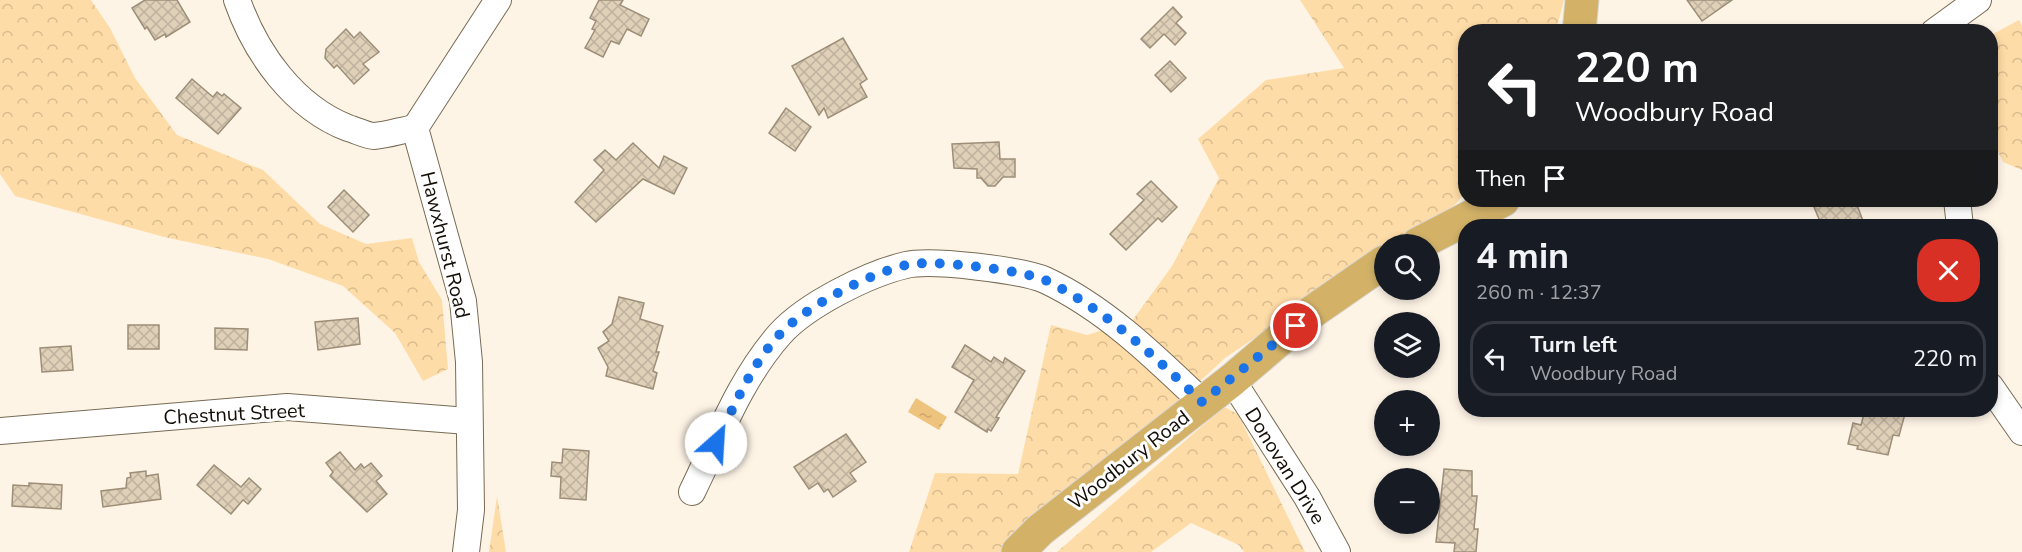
<!DOCTYPE html>
<meta charset="utf-8">
<style>
body{margin:0;font-family:"Nunito Sans",sans-serif;background:#20242c;color:#f1f3f6;height:100vh;display:flex;flex-direction:column;font-size:22px;white-space:nowrap}
*{box-sizing:border-box;margin:0}
p{font-size:20px;color:#9ea1a6}
.icon{flex:none;width:33px;height:33px;fill:none;stroke:currentColor;stroke-width:2;stroke-linecap:round;stroke-linejoin:round}
.map{position:relative;flex:1;overflow:hidden}
.details{position:absolute;left:1458px;top:219px;width:540px;height:198px;display:flex;flex-direction:column;background:#171b24;border-radius:24px;box-shadow:0 3px 9px #0003}
.details>*{flex:none}
.banner{position:absolute;left:1458px;top:24px;width:540px;height:183px;border-radius:24px;box-shadow:0 3px 9px #0003;background:#202124;color:#fff;overflow:hidden}
.tools{position:absolute;left:1374px;top:234px;display:grid;gap:12px}
.tools a{display:grid;place-items:center;width:66px;height:66px;border-radius:50%;background:#171b24;box-shadow:0 3px 9px #0003;font-size:30px}
.pin{position:absolute;display:grid;place-items:center;width:51px;height:51px;color:#fff;margin:-26px;border:3px solid #fff;border-radius:50%;box-shadow:0 2px 6px #0007}
.me{position:absolute;width:66px;margin:-33px;rotate:26deg;stroke-linejoin:round;filter:drop-shadow(0 0 4px #0008)}
.turn{display:flex;align-items:center;gap:21px;height:126px;padding:0 18px;font-size:27px}
.turn .icon{width:78px;height:78px;stroke-width:2.5}
.turn b{display:block;font-size:42px;line-height:51px}
.then{display:flex;align-items:center;height:57px;padding:0 18px;background:#0003;gap:12px;font-size:22px}
.round{display:grid;place-items:center;flex:none;width:63px;height:63px;border-radius:24px;background:#20242c}
.overview{display:flex;align-items:center;justify-content:space-between;height:102px;padding:0 18px}
h1{font-size:36px;font-weight:700;line-height:45px}
ul{padding:0;list-style:none}
li{display:flex;align-items:center;gap:18px;height:75px;margin:0 12px 9px;padding:0 6px;border:3px solid #363941;border-radius:24px}
li div{flex:1}
li b{display:block;font-size:22px}
li em{font-style:normal}
.map>svg:first-child{display:block}
.forest{fill:url(#forest-crowns)}
.water{fill:url(#water-ripples)}
.building{fill:url(#building-cross-hatch);stroke:#9d8e78;stroke-width:1.5}
.lines{fill:none;stroke-linecap:round;stroke-linejoin:round}
.minor-casing{stroke:#786b55;stroke-width:28}
.major-casing{stroke:#d9d8d7;stroke-width:35}
.minor{stroke:#fff;stroke-width:26}
.major{stroke:#d3b268;stroke-width:33}
.route{stroke:#1a73e8;stroke-width:10;stroke-dasharray:0 18}
.labels{text-anchor:middle;dominant-baseline:central;stroke-width:6;stroke-linejoin:round;paint-order:stroke}
.street-label{font-size:20px;fill:#120d06;stroke:#fff}
</style>
<div class="map">
<svg width="2022" height="552" viewBox="0 0 2022 552">
<defs>
<pattern id="forest-crowns" width="20" height="18" patternUnits="userSpaceOnUse" patternTransform="scale(1.5)"><rect width="20" height="18" fill="#fedca7"/><path d="M2 6a3 3 0 1 1 6 0M12 15a3 3 0 1 1 6 0" fill="none" stroke="#d9bc8e"/></pattern>
<pattern id="water-ripples" width="26" height="14" patternUnits="userSpaceOnUse" patternTransform="scale(1.5)"><rect width="26" height="14" fill="#eec37e"/><path d="M2 4q2-2 4 0t4 0M15 11q2-2 4 0t4 0" fill="none" stroke="#cba66b"/></pattern>
<pattern id="building-cross-hatch" width="8" height="8" patternUnits="userSpaceOnUse" patternTransform="scale(1.5)"><rect width="8" height="8" fill="#dfd0b8"/><path d="M0 0l8 8M0 8l8-8" fill="none" stroke="#beb19d"/></pattern>
</defs>
<rect width="100%" height="100%" fill="#fef4e6"/>
<g class="forest">
<polygon points="0,0 91,0 110,28 135,78 177,135 263,170 320,224 366,244 412,238 419,262 442,300 448,369 423,381 395,333 343,286 268,259 164,237 15,196 0,174"/>
<polygon points="1300,0 1564,0 1556,31 1466,32 1465,192 1456,204 1395,244 1384,244 1384,251 1225,358 1017,552 909,552 935,473 1018,474 1051,325 1087,335 1132,321 1172,266 1219,178 1198,139 1266,80 1344,68"/>
<polygon points="2019,20 2022,26 2022,170 2003,162 1991,137 1991,35"/>
<polygon points="1224,407 1238,414 1305,552 1244,552 1239,545 1191,523 1151,552 1057,552"/>
<polygon points="497,496 506,552 489,552"/>
</g>
<polygon class="water" points="916,398 947,417 939,430 908,412"/>
<g class="building">
<polygon points="145,0 177,0 190,22 166,37 165,34 155,40 147,27 145,29 132,8"/>
<polygon points="599,0 623,0 620,5 649,19 641,36 627,29 619,44 611,41 603,57 585,48 595,30 592,29 596,21 590,18"/>
<polygon points="1687,0 1732,0 1702,21"/>
<polygon points="1173,7 1182,17 1176,23 1186,33 1175,45 1164,34 1150,48 1141,39"/>
<polygon points="346,29 354,38 360,32 379,52 363,64 369,70 354,84 337,65 334,68 325,58 326,49"/>
<polygon points="843,38 867,79 860,84 867,97 828,118 824,108 819,115 792,66"/>
<polygon points="1170,61 1186,78 1171,92 1155,75"/>
<polygon points="192,79 213,97 217,92 222,96 224,94 241,108 218,134 176,98"/>
<polygon points="786,108 811,127 795,151 769,133"/>
<polygon points="999,142 1000,159 1015,159 1015,177 1003,177 995,186 988,186 981,178 977,178 977,169 954,168 952,144"/>
<polygon points="633,143 659,168 664,156 687,168 674,194 643,179 596,222 575,202 604,170 594,160 605,150 616,160"/>
<polygon points="1151,181 1177,207 1162,222 1158,218 1126,250 1110,234 1144,200 1137,194"/>
<polygon points="344,190 369,215 353,232 328,207"/>
<polygon points="1811,200 1855,200 1865,226 1822,226"/>
<polygon points="619,297 644,303 640,319 663,326 656,352 659,352 653,371 657,373 653,389 606,376 608,367 598,348 609,341 603,332 612,324"/>
<polygon points="358,318 360,344 318,350 315,322"/>
<rect x="128" y="325" width="31" height="24"/>
<polygon points="215,328 248,329 247,350 215,349"/>
<polygon points="965,345 991,362 994,357 1003,363 1005,358 1025,371 996,417 999,418 991,431 988,429 987,432 955,412 974,380 952,367"/>
<polygon points="71,346 73,370 42,372 40,348"/>
<polygon points="1865,410 1906,410 1899,436 1893,435 1888,455 1857,449 1858,446 1848,444 1853,423 1861,425"/>
<polygon points="846,434 866,462 850,473 856,481 833,497 828,489 824,492 818,483 809,489 794,467"/>
<polygon points="563,449 589,451 586,500 560,498 561,477 551,476 552,462 562,463"/>
<polygon points="340,452 355,470 361,464 364,468 371,463 382,476 376,481 387,494 367,512 330,476 333,472 326,463"/>
<polygon points="214,465 241,487 249,478 261,489 248,504 243,500 231,514 197,485"/>
<polygon points="1444,469 1472,471 1472,496 1477,496 1474,529 1478,529 1476,552 1454,552 1455,543 1436,542"/>
<polygon points="146,471 146,476 158,474 161,499 103,507 101,491 126,488 127,478 131,477 130,473"/>
<polygon points="29,483 62,485 61,509 12,506 13,485 29,486"/>
</g>
<g class="lines">
<defs>
<g id="minor">
<path d="M 237,0 C 256,54 294,107 348,128 C 356,130 367,136 374,136 C 388,135 402,130 415,128"/>
<polyline points="1934,32 1978,0"/>
<polyline points="1957,200 1960,226"/>
<polyline points="1232,380 1307,497 1337,552"/>
<polyline points="1990,386 2022,432"/>
<polyline points="0,431 287,407 468,421"/>
<path d="M 692,492 C 718,439 740,379 780,334 C 806,305 868,274 906,265 C 931,259 1021,270 1045,280 C 1105,308 1155,357 1202,402"/>
<polyline points="466,552 471,510 469,362 463,301 415,128 498,0"/>
</g>
<g id="major">
<polyline points="1579,32 1582,0"/>
<polyline points="1418,244 1503,200"/>
<polyline points="1018,552 1040,530 1232,380 1312,312 1384,262"/>
</g>
</defs>
<use href="#minor" class="minor-casing"/>
<use href="#major" class="major-casing"/>
<use href="#minor" class="minor"/>
<use href="#major" class="major"/>
</g>
<g class="lines">
<path class="route" d="M 716,443 C 735,405 751,365 780,334 C 806,306 869,274 906,265 C 931,259 1022,270 1045,280 C 1105,309 1155,357 1202,402 L 1296,326"/>
</g>
<g class="labels">
<g class="street-label">
<text transform="translate(445 245) rotate(76)">Hawxhurst Road</text>
<text transform="translate(234 414) rotate(-3)">Chestnut Street</text>
<text transform="translate(1129 460) rotate(-38)">Woodbury Road</text>
<text transform="translate(1285 466) rotate(58)">Donovan Drive</text>
</g>
</g>
</svg>
<div class="tools">
<a><svg class="icon" aria-label="search" viewBox="0 0 24 24"><circle cx="10" cy="10" r="6"/><path d="M15 15l6 6"/></svg></a>
<a><svg class="icon" aria-label="layers" viewBox="0 0 24 24"><path d="M12 4l9 5-9 5-9-5zM3 14l9 5 9-5"/></svg></a>
<a>+</a>
<a>−</a>
</div>
<div class="pin" style="left:1296px;top:326px;background:#d93025"><svg class="icon" aria-label="arrive" viewBox="0 0 24 24"><path d="M6 21V4h12l-3 4 3 4H6"/></svg></div>
<svg class="me" style="left:716px;top:443px" viewBox="-20 -20 40 40"><circle r="19" fill="#fff"/><path d="M0-13L10 11 0 6-10 11z" fill="#1a73e8"/></svg>
<div class="banner">
<div class="turn"><svg class="icon" aria-label="left" viewBox="0 0 24 24"><path d="M17 20v-9H6M10 6l-5 5 5 5"/></svg><div><b>220 m</b>Woodbury Road</div></div>
<div class="then">Then<svg class="icon" aria-label="arrive" viewBox="0 0 24 24"><path d="M6 21V4h12l-3 4 3 4H6"/></svg></div>
</div>
<section class="details">
<div class="overview"><div><h1>4 min</h1><p>260 m · 12:37</p></div><a class="round" style="background:#d93025;color:#fff"><svg class="icon" aria-label="close" viewBox="0 0 24 24"><path d="M6 6l12 12M18 6L6 18"/></svg></a></div>
<ul>
<li><svg class="icon" aria-label="left" viewBox="0 0 24 24"><path d="M17 20v-9H6M10 6l-5 5 5 5"/></svg><div><b>Turn left</b><p>Woodbury Road</p></div><em>220 m</em></li>
</ul>
</section>
</div>
